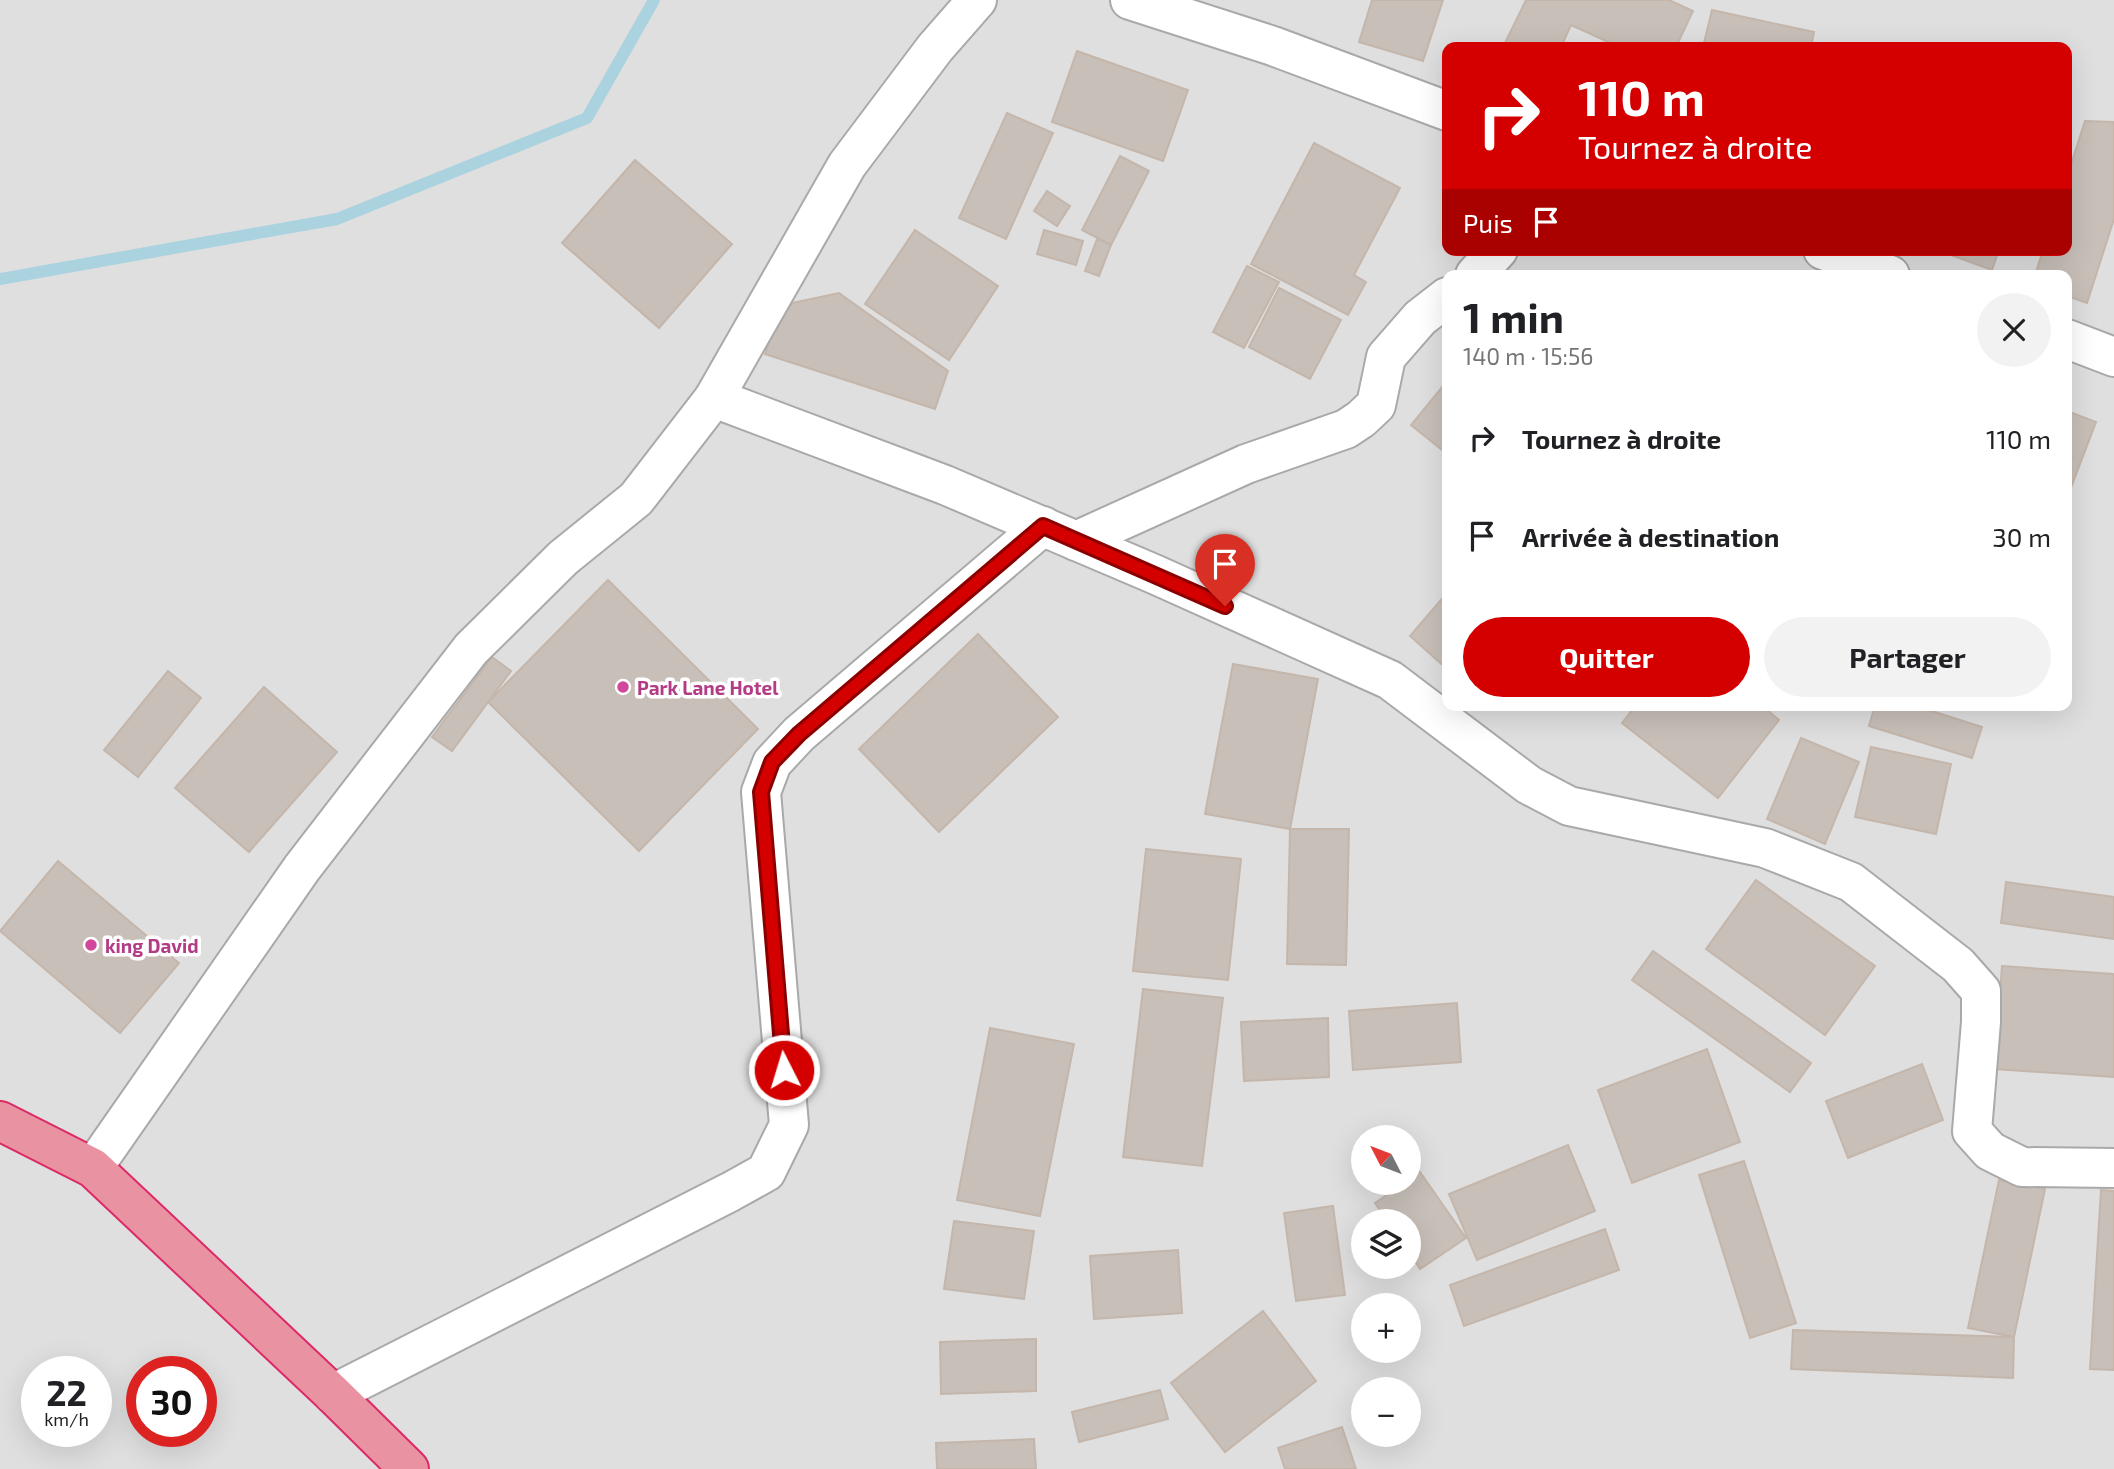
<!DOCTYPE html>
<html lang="fr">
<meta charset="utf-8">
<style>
body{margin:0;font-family:"Exo 2",sans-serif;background:#f2f2f2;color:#202124;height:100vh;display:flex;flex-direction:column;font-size:26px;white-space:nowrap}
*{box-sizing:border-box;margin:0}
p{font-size:23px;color:#757577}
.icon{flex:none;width:38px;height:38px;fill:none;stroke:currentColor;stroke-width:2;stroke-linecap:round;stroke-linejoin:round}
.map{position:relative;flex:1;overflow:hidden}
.drawer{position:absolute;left:1442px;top:270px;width:630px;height:441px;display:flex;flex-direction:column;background:#fff;border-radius:14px;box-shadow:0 7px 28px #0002}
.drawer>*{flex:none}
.guide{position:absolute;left:1442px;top:42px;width:630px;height:214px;border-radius:14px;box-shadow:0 7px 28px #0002;background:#d40000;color:#fff;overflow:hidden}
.needle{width:46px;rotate:312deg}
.tools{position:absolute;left:1351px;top:1125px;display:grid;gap:14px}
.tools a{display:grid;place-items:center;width:70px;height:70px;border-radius:50%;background:#fff;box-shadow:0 7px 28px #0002;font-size:35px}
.speed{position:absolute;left:21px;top:1356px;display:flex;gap:14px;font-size:35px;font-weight:700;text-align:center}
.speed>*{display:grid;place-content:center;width:91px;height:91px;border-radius:50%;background:#fff;box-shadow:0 7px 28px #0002;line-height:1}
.speed small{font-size:18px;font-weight:400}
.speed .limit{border:10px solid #d22;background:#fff;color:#111}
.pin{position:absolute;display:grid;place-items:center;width:60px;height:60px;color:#fff;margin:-72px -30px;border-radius:50% 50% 50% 0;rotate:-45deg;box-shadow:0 0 7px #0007}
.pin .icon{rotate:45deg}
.me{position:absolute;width:77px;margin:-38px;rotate:355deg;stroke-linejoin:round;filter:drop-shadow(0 0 5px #0008)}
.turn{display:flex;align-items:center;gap:24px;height:147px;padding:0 21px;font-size:32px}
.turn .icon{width:91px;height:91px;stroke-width:2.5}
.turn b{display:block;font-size:49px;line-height:60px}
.then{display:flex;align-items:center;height:66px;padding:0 21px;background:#0003;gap:14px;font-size:26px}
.round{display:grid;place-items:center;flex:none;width:74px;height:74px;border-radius:37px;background:#f2f2f2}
.headline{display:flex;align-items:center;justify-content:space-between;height:119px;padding:0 21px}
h1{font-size:42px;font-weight:700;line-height:52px}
.primary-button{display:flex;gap:14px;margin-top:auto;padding:14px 21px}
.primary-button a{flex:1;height:80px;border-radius:42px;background:#d40000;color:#fff;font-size:28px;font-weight:700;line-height:80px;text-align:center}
.primary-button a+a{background:#f2f2f2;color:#202124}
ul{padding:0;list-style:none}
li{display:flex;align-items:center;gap:21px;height:98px;padding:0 21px}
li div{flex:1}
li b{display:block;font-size:26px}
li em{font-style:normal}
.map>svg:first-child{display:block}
.residential{fill:#e0dfdf;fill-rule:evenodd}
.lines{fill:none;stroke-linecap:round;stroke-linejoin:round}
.stream{stroke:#aad3df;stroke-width:12}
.building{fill:#c7bfb8;stroke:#c4b6ab;stroke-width:2}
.minor-casing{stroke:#a9a9a9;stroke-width:42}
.highway-casing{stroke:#dc2a67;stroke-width:42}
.minor{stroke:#fff;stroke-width:38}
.highway{stroke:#e892a2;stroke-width:38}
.route-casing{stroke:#8a0000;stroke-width:18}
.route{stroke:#d40000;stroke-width:12}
.hotel-dot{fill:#d1479c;stroke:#fff;stroke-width:2.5}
.labels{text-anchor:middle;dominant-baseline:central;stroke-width:7;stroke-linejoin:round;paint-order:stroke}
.hotel-label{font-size:19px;font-weight:bold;fill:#b23c85;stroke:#fff;text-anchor:start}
</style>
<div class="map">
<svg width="2114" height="1469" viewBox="0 0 2114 1469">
<rect width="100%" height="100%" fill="#f2efe9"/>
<path class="residential" d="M 0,0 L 2114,0 L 2114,1469 L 0,1469 ZM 1447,47 L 2067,47 L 2067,250 L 1447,250 ZM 1447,275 L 2067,275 L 2067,705 L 1447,705 ZM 1363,1138 L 1409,1138 L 1409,1183 L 1363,1183 ZM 1363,1222 L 1409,1222 L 1409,1267 L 1363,1267 ZM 1363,1306 L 1409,1306 L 1409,1351 L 1363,1351 ZM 37,1372 L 96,1372 L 96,1432 L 37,1432 ZM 142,1372 L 201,1372 L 201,1432 L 142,1432 ZM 1363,1390 L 1409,1390 L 1409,1435 L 1363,1435 Z"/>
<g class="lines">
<polyline class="stream" points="0,279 337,219 587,118 654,0"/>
</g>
<g class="building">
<polygon points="1372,0 1443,0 1423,61 1359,42"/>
<polygon points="1526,0 1669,0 1693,11 1676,47 1612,47 1613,44 1571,25 1561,47 1503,47"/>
<polygon points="1712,10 1814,32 1811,47 1703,47"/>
<polygon points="1077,51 1188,90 1163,161 1052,122"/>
<polygon points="1007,113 1053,133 1006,239 959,218"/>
<polygon points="2085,121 2114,122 2114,219 2087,303 2067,296 2067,275 2035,275 2043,250 2067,250 2067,177"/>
<polygon points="1314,143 1400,188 1354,275 1366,282 1348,315 1251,264"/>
<polygon points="1120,156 1149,171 1111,245 1082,230"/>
<polygon points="635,160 732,244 659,328 562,243"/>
<polygon points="1047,191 1070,206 1057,226 1034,211"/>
<polygon points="915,230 998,286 949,360 865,304"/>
<polygon points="1044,230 1083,241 1076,265 1037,254"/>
<polygon points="1097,239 1111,245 1099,276 1085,271"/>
<polygon points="1937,250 1999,250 1992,270"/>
<polygon points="1247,266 1279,282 1244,348 1213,332"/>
<polygon points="1279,288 1341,320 1310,379 1249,347"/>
<polygon points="839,293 948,371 935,409 765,354 782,305"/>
<polygon points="1447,381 1447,454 1411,425"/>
<polygon points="2067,411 2096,422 2067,498"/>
<polygon points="608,580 758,729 639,851 488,702"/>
<polygon points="1447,593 1447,669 1410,636"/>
<polygon points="978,634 1058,717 939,832 859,749"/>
<polygon points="492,657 511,671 452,751 432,737"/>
<polygon points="1233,664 1318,679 1290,829 1205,814"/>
<polygon points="168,671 201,698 138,777 104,750"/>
<polygon points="264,687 337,752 249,852 175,788"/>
<polygon points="1636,705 1761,705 1779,720 1718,798 1622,723"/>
<polygon points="1875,705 1913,705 1982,727 1972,758 1869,726"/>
<polygon points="1801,738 1859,762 1825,844 1767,819"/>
<polygon points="1871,747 1951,764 1936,834 1855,817"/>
<polygon points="1290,829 1349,829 1346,965 1287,964"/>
<polygon points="1146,849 1241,859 1228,980 1133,971"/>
<polygon points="58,861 179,963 120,1033 0,931"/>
<polygon points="1756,880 1875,966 1825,1035 1706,949"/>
<polygon points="2006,882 2114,897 2114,939 2001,923"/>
<polygon points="1653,951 1811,1063 1790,1092 1632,980"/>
<polygon points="2002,966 2114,974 2114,1077 1994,1069"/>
<polygon points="1143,989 1223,998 1202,1166 1123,1157"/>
<polygon points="1457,1003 1461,1062 1353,1070 1349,1011"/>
<polygon points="1328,1018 1329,1077 1244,1081 1241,1022"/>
<polygon points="990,1028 1074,1044 1040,1216 957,1200"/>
<polygon points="1707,1049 1740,1142 1632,1183 1598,1090"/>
<polygon points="1922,1064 1943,1120 1848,1158 1826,1101"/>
<polygon points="1568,1145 1595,1211 1477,1260 1449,1194"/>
<polygon points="1744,1161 1796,1323 1750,1338 1699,1175"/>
<polygon points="1420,1172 1466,1238 1420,1269 1409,1252 1409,1222 1388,1222 1375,1203 1405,1183 1409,1183 1409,1180"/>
<polygon points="1999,1180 2045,1189 2014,1337 1968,1328"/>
<polygon points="2101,1190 2114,1191 2114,1370 2090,1369"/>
<polygon points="1333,1206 1345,1295 1296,1301 1284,1213"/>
<polygon points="954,1221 1034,1231 1024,1299 944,1289"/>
<polygon points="1605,1229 1619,1270 1464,1326 1450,1285"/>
<polygon points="1178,1250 1182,1313 1094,1319 1090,1256"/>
<polygon points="1263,1311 1316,1381 1225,1452 1171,1383"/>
<polygon points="1793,1330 2014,1337 2013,1378 1791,1369"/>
<polygon points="1036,1339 1036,1391 941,1394 940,1342"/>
<polygon points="1160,1390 1168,1419 1079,1442 1072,1412"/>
<polygon points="1342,1427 1356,1469 1285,1469 1278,1448"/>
<polygon points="1034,1439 1036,1469 937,1469 936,1443"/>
</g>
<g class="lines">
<defs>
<g id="minor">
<polyline points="1130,0 1273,46 1447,111"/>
<polyline points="1823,250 1890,275"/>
<polyline points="1475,275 1498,250"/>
<polyline points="2067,339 2114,357"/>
<polyline points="714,398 847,165 935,48 977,0"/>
<polyline points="1076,541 1246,464 1346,429 1361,419 1376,405 1386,357 1420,318 1447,297"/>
<polyline points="93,1168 302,868 471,649 563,558 636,499 714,398 945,485 1154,574 1390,680 1529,785 1569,806 1765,848 1851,882 1958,965 1981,991 1981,1022 1972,1131 1990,1151 2022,1167 2114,1168"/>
<polyline points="333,1394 730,1192 766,1172 789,1125 761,792 772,763 799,734 1043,526"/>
</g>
<polyline id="highway" points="0,1121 93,1168 333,1394 409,1469"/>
</defs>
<use href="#minor" class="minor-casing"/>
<use href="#highway" class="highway-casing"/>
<use href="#minor" class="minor"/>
<use href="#highway" class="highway"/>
</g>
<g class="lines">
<defs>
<polyline id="route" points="784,1070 761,792 772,762 799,734 1043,526 1225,606"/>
</defs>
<use href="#route" class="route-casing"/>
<use href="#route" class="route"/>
</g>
<g class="hotel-dot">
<circle cx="623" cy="687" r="7"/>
<circle cx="91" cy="945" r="7"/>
</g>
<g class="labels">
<g class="hotel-label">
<text x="637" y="687">Park Lane Hotel</text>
<text x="105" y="945">king David</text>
</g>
</g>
</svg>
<div class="tools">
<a><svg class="needle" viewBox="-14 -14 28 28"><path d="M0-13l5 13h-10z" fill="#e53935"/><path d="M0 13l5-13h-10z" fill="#757577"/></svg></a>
<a><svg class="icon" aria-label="layers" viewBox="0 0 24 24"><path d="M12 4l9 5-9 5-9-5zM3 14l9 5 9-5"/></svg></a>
<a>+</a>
<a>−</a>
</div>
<div class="speed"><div>22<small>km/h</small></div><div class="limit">30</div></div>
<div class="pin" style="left:1225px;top:606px;background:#d93025"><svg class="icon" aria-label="arrive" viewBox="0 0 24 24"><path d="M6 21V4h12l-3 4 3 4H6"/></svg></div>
<svg class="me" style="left:784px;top:1070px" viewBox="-20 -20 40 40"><circle r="17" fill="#d40000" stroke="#fff" stroke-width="3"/><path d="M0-11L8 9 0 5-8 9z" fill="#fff"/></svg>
<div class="guide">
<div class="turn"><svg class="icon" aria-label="right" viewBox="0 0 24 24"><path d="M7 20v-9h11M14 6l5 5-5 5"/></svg><div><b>110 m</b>Tournez à droite</div></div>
<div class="then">Puis<svg class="icon" aria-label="arrive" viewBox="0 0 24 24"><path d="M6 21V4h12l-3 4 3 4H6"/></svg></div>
</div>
<section class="drawer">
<div class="headline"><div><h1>1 min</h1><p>140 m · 15:56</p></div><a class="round"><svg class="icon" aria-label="close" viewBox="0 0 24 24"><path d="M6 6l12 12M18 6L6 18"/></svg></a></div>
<ul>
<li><svg class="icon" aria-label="right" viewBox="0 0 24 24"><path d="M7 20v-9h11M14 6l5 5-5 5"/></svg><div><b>Tournez à droite</b></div><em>110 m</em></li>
<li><svg class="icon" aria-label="arrive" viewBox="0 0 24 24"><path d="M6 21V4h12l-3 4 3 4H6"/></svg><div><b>Arrivée à destination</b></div><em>30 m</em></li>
</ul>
<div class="primary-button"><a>Quitter</a><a>Partager</a></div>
</section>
</div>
